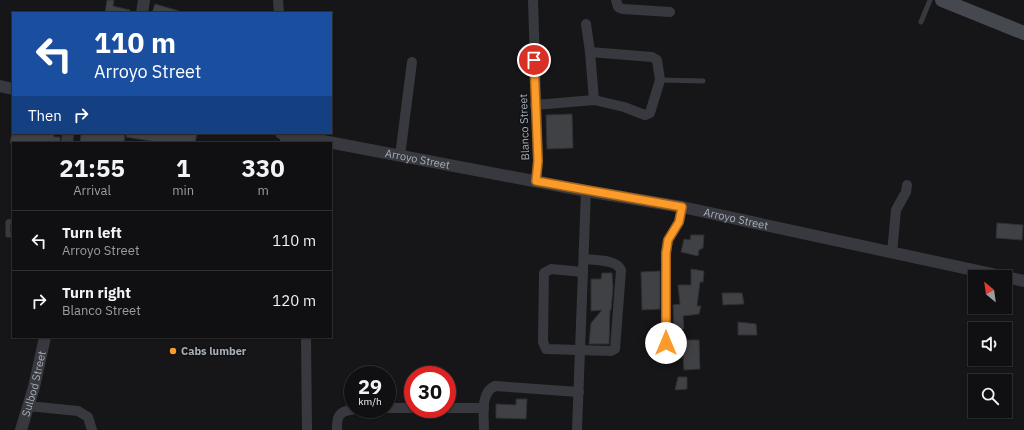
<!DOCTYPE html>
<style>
body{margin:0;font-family:"IBM Plex Sans",sans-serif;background:#1e1e20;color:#f1f3f6;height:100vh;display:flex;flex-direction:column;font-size:15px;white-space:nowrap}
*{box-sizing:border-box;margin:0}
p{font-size:13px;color:#9c9d9f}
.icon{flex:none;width:22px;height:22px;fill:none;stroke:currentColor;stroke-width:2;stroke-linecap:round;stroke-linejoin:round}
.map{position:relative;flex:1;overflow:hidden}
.sheet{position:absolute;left:12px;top:142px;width:320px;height:196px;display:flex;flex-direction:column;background:#101012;border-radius:0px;box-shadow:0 1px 3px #0004,0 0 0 1px #303032}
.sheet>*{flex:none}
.top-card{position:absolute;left:12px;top:12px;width:320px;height:122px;border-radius:0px;box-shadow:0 1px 3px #0004,0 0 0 1px #303032;background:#1a4fa0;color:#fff;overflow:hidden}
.needle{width:26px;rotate:331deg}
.fabs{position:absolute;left:968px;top:270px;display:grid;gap:8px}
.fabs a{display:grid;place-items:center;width:44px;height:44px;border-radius:0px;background:#101012;box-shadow:0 1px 3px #0004,0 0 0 1px #303032;font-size:20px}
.speed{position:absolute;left:344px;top:366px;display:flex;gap:8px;font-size:20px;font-weight:700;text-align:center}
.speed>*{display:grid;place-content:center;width:52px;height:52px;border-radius:50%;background:#101012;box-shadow:0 1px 3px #0004,0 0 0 1px #303032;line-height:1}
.speed small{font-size:10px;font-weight:400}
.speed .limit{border:6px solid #d22;background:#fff;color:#111}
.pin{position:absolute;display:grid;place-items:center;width:34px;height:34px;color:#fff;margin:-17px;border:2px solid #fff;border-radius:50%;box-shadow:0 1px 4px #0007}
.me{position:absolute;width:44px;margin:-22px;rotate:0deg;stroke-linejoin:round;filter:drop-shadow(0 0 3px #0008)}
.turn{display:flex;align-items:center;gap:14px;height:84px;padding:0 16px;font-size:18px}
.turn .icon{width:52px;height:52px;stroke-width:2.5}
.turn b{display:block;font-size:28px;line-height:34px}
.then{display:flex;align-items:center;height:38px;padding:0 16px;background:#0003;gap:8px;font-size:15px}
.eta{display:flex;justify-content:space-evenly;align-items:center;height:68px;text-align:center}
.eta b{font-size:24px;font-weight:700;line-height:28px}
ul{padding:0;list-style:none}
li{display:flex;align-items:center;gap:12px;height:60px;padding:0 16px;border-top:1px solid #303032}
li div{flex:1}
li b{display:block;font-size:15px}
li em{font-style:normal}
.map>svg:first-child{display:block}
.building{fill:#404145;stroke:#303034}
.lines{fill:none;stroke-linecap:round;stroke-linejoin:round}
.service{stroke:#37393e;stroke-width:5}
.minor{stroke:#37393e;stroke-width:10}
.tertiary{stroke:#37393e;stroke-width:12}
.secondary{stroke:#45484e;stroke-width:14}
.route-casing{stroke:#a4651b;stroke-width:10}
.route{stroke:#fd9b2a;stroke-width:7}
.poi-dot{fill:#fd9b2a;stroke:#111113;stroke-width:1.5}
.labels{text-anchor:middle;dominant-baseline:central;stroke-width:3;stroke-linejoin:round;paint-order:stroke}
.street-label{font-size:11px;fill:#a7afb9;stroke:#111113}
.poi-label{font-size:11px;font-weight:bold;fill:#a7afb9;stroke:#111113;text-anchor:start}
</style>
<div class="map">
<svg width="1024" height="430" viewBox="0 0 1024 430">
<rect width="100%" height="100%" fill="#161618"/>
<g class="building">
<polygon points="107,0 114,0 113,6 130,10 130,13 105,13"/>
<polygon points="155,4 179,11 179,13 152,13"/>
<polygon points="572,114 573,148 547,149 546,115"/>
<polygon points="12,133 54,133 54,137 60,137 60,143 10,143"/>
<polygon points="81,133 125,133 124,143 80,143"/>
<polygon points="127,133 197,133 195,143 163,143 126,137"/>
<polygon points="997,223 1023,225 1022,240 996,238"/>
<polygon points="691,235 704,235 703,248 699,250 698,256 681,252 684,239 690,240"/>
<polygon points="691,269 704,271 703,282 700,282 697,306 701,306 699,314 683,316 684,329 674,330 673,305 680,304 678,285 691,285"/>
<polygon points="660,271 660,309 642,310 641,272"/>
<polygon points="602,273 612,273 613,288 611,310 610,310 609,344 589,344 591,323 602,310 591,311 591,279 601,279"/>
<polygon points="722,293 742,293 744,304 723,305"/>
<polygon points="738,322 756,324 757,335 738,335"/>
<polygon points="682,340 699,340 700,369 684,370"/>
<polygon points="678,377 687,377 687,389 675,390"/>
<polygon points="516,399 527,399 526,419 496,418 496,404 516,405"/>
</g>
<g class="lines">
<g class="service">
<polyline points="921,22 930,0"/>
<polyline points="660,80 703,81"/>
<polyline points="13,221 8,222 8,235 13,235"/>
</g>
<g class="minor">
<polyline points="278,0 279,13"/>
<polyline points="533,0 538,161 536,181"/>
<polyline points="616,0 618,7 623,9 670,12"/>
<polyline points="586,24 590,52 594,100"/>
<polyline points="535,105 594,100 624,107 645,115 650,113 660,80 657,60 652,57 590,52"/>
<polyline points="285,133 285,143"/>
<polyline points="400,156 412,62"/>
<polyline points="892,253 896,210 906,192 907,185"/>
<path d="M 583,272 L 551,269 L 544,273 L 543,342 L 546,349 L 611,351 L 615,349 L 621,270 C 617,259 594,260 584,259"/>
<polyline points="306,337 307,430"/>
<polyline points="666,358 666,253 668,240 679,222 682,207"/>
<polyline points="28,406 78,411 88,417 92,430"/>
<polyline points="387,408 413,408"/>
<polyline points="447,408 484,408"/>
<path d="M 337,430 C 336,413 342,410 358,409"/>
<path d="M 484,430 C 484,416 480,392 495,386 L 579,392"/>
<polyline points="577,430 586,191"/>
</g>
<g class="tertiary">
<polyline points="142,13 144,0"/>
<polyline points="0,86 13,89"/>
<path id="s1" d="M 281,133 L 586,191 L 682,207 L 1024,281"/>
<polyline points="67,143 68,133"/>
<path id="s2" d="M 21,430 L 34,387 L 45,337"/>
</g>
<polyline class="secondary" points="942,0 1024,33"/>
</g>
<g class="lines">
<defs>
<polyline id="route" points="534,60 538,161 536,181 682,207 679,222 668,240 666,253 666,343"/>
</defs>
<use href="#route" class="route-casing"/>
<use href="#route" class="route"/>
</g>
<circle class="poi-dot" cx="173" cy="351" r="4"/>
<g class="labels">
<g class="street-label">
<text transform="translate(524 127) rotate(-92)">Blanco Street</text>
<text stroke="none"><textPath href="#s1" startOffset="139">Arroyo Street</textPath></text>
<text stroke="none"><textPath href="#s1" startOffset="463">Arroyo Street</textPath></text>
<text stroke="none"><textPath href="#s2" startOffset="48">Sulbod Street</textPath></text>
</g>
<g class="poi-label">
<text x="181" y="351">Cabs lumber</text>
</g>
</g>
</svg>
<div class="fabs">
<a><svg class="needle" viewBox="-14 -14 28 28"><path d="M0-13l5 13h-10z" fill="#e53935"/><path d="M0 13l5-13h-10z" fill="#9c9d9f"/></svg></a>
<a><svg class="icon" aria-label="sound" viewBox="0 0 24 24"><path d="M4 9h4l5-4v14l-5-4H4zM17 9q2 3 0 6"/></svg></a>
<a><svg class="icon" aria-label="search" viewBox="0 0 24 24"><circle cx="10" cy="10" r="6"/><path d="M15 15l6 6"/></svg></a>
</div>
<div class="speed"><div>29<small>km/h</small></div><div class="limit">30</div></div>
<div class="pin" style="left:534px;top:60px;background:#d93025"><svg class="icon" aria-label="arrive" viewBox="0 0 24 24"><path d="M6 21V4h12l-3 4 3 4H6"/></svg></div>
<svg class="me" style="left:666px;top:343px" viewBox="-20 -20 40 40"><circle r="19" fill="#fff"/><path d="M0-13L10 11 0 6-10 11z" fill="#fd9b2a"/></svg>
<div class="top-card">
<div class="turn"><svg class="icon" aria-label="left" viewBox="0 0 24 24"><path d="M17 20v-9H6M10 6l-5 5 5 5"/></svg><div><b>110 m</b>Arroyo Street</div></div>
<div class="then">Then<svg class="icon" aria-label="right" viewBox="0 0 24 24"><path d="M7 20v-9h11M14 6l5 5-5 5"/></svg></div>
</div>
<section class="sheet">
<div class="eta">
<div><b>21:55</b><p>Arrival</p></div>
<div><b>1</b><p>min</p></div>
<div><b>330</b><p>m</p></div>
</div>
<ul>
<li><svg class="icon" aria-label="left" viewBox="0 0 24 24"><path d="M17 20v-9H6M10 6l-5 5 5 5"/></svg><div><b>Turn left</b><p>Arroyo Street</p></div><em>110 m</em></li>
<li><svg class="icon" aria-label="right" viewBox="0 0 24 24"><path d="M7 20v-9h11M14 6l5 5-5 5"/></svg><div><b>Turn right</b><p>Blanco Street</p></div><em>120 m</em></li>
</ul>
</section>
</div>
